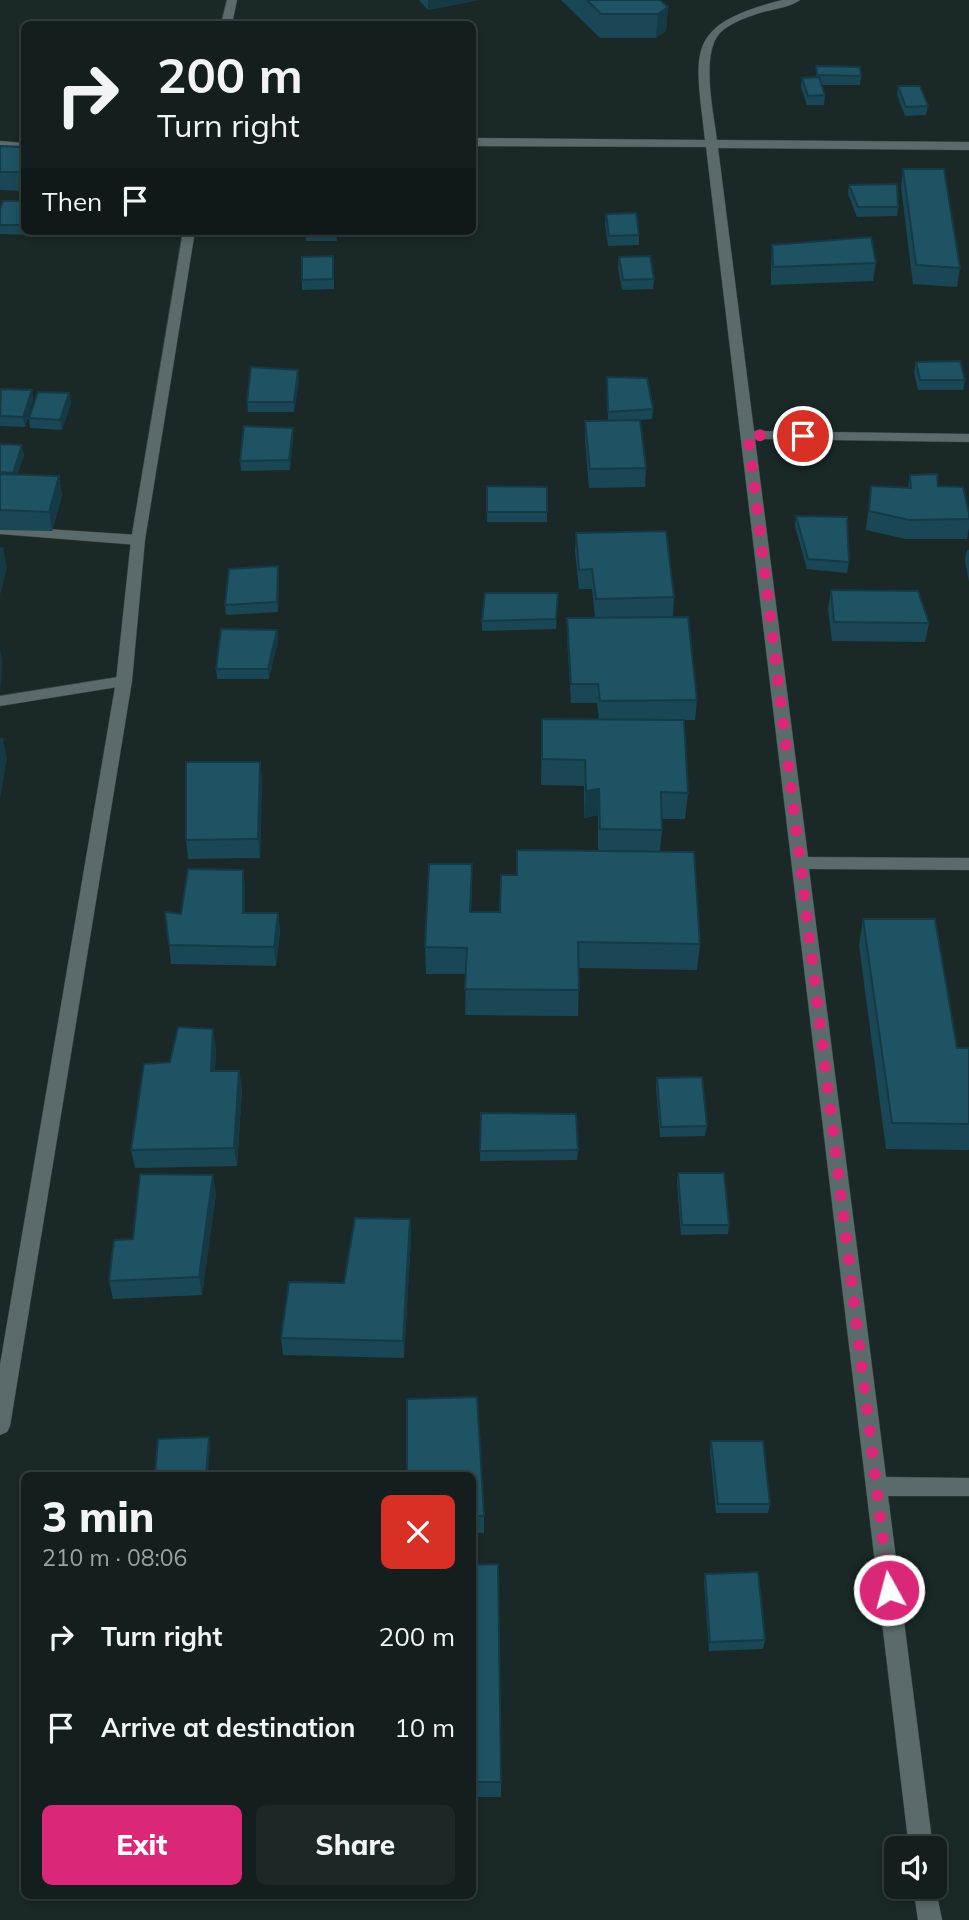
<!DOCTYPE html>
<meta charset="utf-8">
<style>
body{margin:0;font-family:Mulish,sans-serif;background:#1d2727;color:#f1f3f6;height:100vh;display:flex;flex-direction:column;font-size:26px;white-space:nowrap}
*{box-sizing:border-box;margin:0}
p{font-size:23px;color:#9da2a4}
.icon{flex:none;width:38px;height:38px;fill:none;stroke:currentColor;stroke-width:2;stroke-linecap:round;stroke-linejoin:round}
.map{position:relative;flex:1;overflow:hidden}
.side{position:absolute;left:21px;top:1472px;width:455px;height:427px;display:flex;flex-direction:column;background:#141e1e;border-radius:10px;box-shadow:0 4px 10px #0003,0 0 0 2px #333c3c}
.side>*{flex:none}
.guide{position:absolute;left:21px;top:21px;width:455px;height:214px;border-radius:10px;box-shadow:0 4px 10px #0003,0 0 0 2px #333c3c;background:#141e1e;color:#f1f3f6;overflow:hidden}
.buttons{position:absolute;left:884px;top:1836px;display:grid;gap:14px}
.buttons a{display:grid;place-items:center;width:63px;height:63px;border-radius:10px;background:#141e1e;box-shadow:0 4px 10px #0003,0 0 0 2px #333c3c;font-size:35px}
.pin{position:absolute;display:grid;place-items:center;width:60px;height:60px;color:#fff;margin:-30px;border:4px solid #fff;border-radius:50%;box-shadow:0 2px 7px #0007}
.me{position:absolute;width:77px;margin:-38px;rotate:353deg;stroke-linejoin:round;filter:drop-shadow(0 0 5px #0008)}
.turn{display:flex;align-items:center;gap:24px;height:147px;padding:0 21px;font-size:32px}
.turn .icon{width:91px;height:91px;stroke-width:2.5}
.turn b{display:block;font-size:49px;line-height:60px}
.then{display:flex;align-items:center;height:66px;padding:0 21px;background:#0003;gap:14px;font-size:26px}
.round{display:grid;place-items:center;flex:none;width:74px;height:74px;border-radius:10px;background:#1d2727}
.headline{display:flex;align-items:center;justify-content:space-between;height:119px;padding:0 21px}
h1{font-size:42px;font-weight:800;line-height:52px}
.primary-button{display:flex;gap:14px;margin-top:auto;padding:14px 21px}
.primary-button a{flex:1;height:80px;border-radius:10px;background:#db2777;color:#fff;font-size:28px;font-weight:800;line-height:80px;text-align:center}
.primary-button a+a{background:#1d2727;color:#f1f3f6}
ul{padding:0;list-style:none}
li{display:flex;align-items:center;gap:21px;height:91px;padding:0 21px}
li div{flex:1}
li b{display:block;font-size:26px}
li em{font-style:normal}
.map>svg:first-child{display:block}
.lines{fill:none;stroke-linecap:round;stroke-linejoin:round}
.lane-casing{stroke:#384343;stroke-width:1}
.street-casing{stroke:#384343;stroke-width:1}
.lane{fill:#5b6a6a;fill-rule:evenodd}
.street{fill:#5b6a6a;fill-rule:evenodd}
.wall{fill:#1a4755}
.shaded-wall{fill:#153a45}
.building{fill:#1e5363;stroke:#153a45;stroke-width:2}
.route{stroke:#db2777;stroke-width:12;stroke-dasharray:0 21.6}
</style>
<div class="map">
<svg width="969" height="1920" viewBox="0 0 969 1920">
<rect width="100%" height="100%" fill="#1a2828"/>
<g class="lines">
<defs>
<g id="lane">
<polygon points="0,526 138,535 145,540 138,545 0,534"/>
<polygon points="124,676 130,677 132,681 130,685 0,706 0,696"/>
</g>
<g id="street">
<polygon points="227,0 237,0 232,24 221,24"/>
<path d="M 782,0 L 800,0 C 788,9 768,9 754,15 C 742,19 729,24 720,33 C 700,55 714,113 717,140 L 969,142 L 969,150 L 718,148 L 754,431 L 969,434 L 969,442 L 755,439 L 808,857 L 969,858 L 969,870 L 809,869 L 886,1477 L 969,1478 L 969,1496 L 888,1496 L 933,1848 L 909,1848 L 706,147 L 472,146 L 472,138 L 705,140 C 695,50 683,26 782,0 Z"/>
<polygon points="0,141 24,143 24,149 0,149"/>
<polygon points="183,231 195,231 145,540 132,681 10,1426 7,1432 0,1435 0,1365 116,681 131,540"/>
<polygon points="934,1880 942,1920 918,1920 913,1886 934,1886"/>
</g>
</defs>
<use href="#lane" class="lane-casing"/>
<use href="#street" class="street-casing"/>
<use href="#lane" class="lane"/>
<use href="#street" class="street"/>
</g>
<g class="wall">
<polygon points="419,0 479,0 428,10"/>
<polygon points="561,0 660,0 668,7 666,31 656,38 600,38"/>
<polygon points="816,66 861,76 860,85 822,85 825,95 824,105 807,105 801,87 802,78 816,77"/>
<polygon points="898,86 928,106 926,115 905,116 897,95"/>
<polygon points="0,146 24,147 24,191 0,190"/>
<polygon points="903,169 960,268 957,287 913,284 901,187"/>
<polygon points="849,185 898,207 897,216 857,217 848,194"/>
<polygon points="24,201 24,231 36,231 35,235 0,234 0,209"/>
<polygon points="606,214 639,235 639,245 608,246 605,224"/>
<polygon points="305,231 336,231 337,241 306,241"/>
<polygon points="772,245 876,263 873,281 771,285 771,264"/>
<polygon points="619,257 654,279 653,289 622,290 618,267"/>
<polygon points="334,266 334,289 302,290 302,280"/>
<polygon points="916,362 965,380 963,390 918,390 914,372"/>
<polygon points="607,377 653,409 652,419 640,420 646,468 645,487 589,488 585,440 585,421 608,420"/>
<polygon points="299,380 294,412 248,412 247,402"/>
<polygon points="32,390 33,400 25,427 0,426 0,391"/>
<polygon points="69,393 71,403 62,430 30,428 29,418"/>
<polygon points="293,428 293,439 290,470 241,471 240,461"/>
<polygon points="0,444 24,455 17,475 59,476 62,496 52,531 0,530"/>
<polygon points="910,475 938,486 969,513 969,528 967,539 906,539 866,530 871,486 908,488"/>
<polygon points="487,486 547,512 547,522 487,522"/>
<polygon points="796,516 849,562 847,573 807,569 795,526"/>
<polygon points="576,533 674,597 673,616 697,700 695,720 662,720 688,793 685,819 662,819 662,830 660,852 700,944 697,970 579,968 578,1016 465,1015 466,974 426,974 425,947 472,890 471,912 500,912 516,875 517,850 598,851 598,815 584,818 584,786 541,785 542,719 599,719 597,703 571,703 567,637 567,618 595,617 592,589 579,589 575,552"/>
<polygon points="967,550 969,550 969,582 965,560"/>
<polygon points="279,576 278,612 226,615 225,605"/>
<polygon points="831,590 929,623 925,642 832,641 828,609"/>
<polygon points="558,593 556,629 482,631 482,621"/>
<polygon points="277,630 278,640 269,679 217,679 216,669"/>
<polygon points="260,762 262,781 260,858 188,859 186,840"/>
<polygon points="243,870 245,889 245,913 278,913 280,932 276,966 171,964 169,945 181,914"/>
<polygon points="863,919 957,1048 969,1048 969,1150 886,1149 859,945"/>
<polygon points="216,1048 215,1071 239,1071 242,1090 237,1166 135,1168 131,1150 170,1062"/>
<polygon points="657,1078 707,1126 705,1136 660,1137 656,1088"/>
<polygon points="481,1113 578,1150 577,1160 480,1161"/>
<polygon points="678,1173 729,1225 728,1234 681,1235 677,1183"/>
<polygon points="216,1193 202,1295 113,1299 109,1281 133,1239"/>
<polygon points="410,1219 411,1237 404,1358 283,1355 281,1338 344,1283"/>
<polygon points="711,1441 770,1504 768,1513 716,1513 710,1451"/>
<polygon points="472,1475 484,1516 484,1533 472,1533"/>
<polygon points="472,1565 501,1782 501,1797 472,1797"/>
<polygon points="705,1574 765,1640 763,1649 709,1651 704,1582"/>
</g>
<g class="shaded-wall">
<polygon points="428,0 479,0 428,10"/>
<polygon points="668,7 666,31 656,38 658,14"/>
<polygon points="298,370 299,380 294,412 294,402"/>
<polygon points="32,390 33,400 25,427 23,417"/>
<polygon points="69,393 71,403 62,430 60,420"/>
<polygon points="293,428 293,439 290,470 289,460"/>
<polygon points="22,445 24,455 14,483 13,473"/>
<polygon points="59,476 62,496 52,531 49,512"/>
<polygon points="3,548 7,567 0,595 0,560"/>
<polygon points="278,566 279,576 278,612 277,602"/>
<polygon points="277,630 278,640 269,679 268,669"/>
<polygon points="0,648 2,660 1,689 0,685"/>
<polygon points="3,739 7,758 0,799 0,756"/>
<polygon points="260,762 262,781 260,858 258,839"/>
<polygon points="599,789 598,815 584,818 586,791"/>
<polygon points="472,864 472,890 470,938 470,912"/>
<polygon points="243,870 245,889 245,932 243,913"/>
<polygon points="278,913 280,932 276,966 274,947"/>
<polygon points="213,1029 216,1048 214,1090 211,1071"/>
<polygon points="239,1071 242,1090 237,1166 234,1148"/>
<polygon points="213,1175 216,1193 202,1295 199,1277"/>
<polygon points="410,1219 411,1237 404,1358 403,1341"/>
<polygon points="209,1437 210,1447 208,1475 206,1475"/>
</g>
<g class="building">
<polygon points="587,0 660,0 668,7 658,14 601,14"/>
<polygon points="816,66 860,67 861,76 817,75"/>
<polygon points="819,77 825,95 808,96 802,78"/>
<polygon points="898,86 920,86 928,106 906,107"/>
<polygon points="0,146 24,147 24,172 0,172"/>
<polygon points="903,169 944,169 960,268 916,265"/>
<polygon points="897,184 898,207 858,207 849,185"/>
<polygon points="3,201 24,201 24,225 0,225 0,209"/>
<polygon points="636,213 639,235 609,236 606,214"/>
<polygon points="871,237 876,263 773,267 772,245"/>
<polygon points="333,256 333,279 302,280 302,257"/>
<polygon points="650,256 654,279 623,280 619,257"/>
<polygon points="960,361 965,380 920,380 916,362"/>
<polygon points="251,367 298,370 294,402 247,402"/>
<polygon points="607,377 647,378 653,409 608,412"/>
<polygon points="1,389 32,390 23,417 0,416"/>
<polygon points="38,392 69,393 60,420 29,418"/>
<polygon points="640,420 646,468 590,469 585,421"/>
<polygon points="244,426 293,428 289,460 240,461"/>
<polygon points="0,444 22,445 13,473 0,472"/>
<polygon points="0,474 59,476 49,512 0,510"/>
<polygon points="937,474 938,486 963,487 969,513 969,519 909,520 869,511 871,486 911,488 910,475"/>
<polygon points="487,486 547,487 547,512 487,512"/>
<polygon points="796,516 847,517 849,562 808,559"/>
<polygon points="666,531 674,597 596,599 592,569 579,570 576,533"/>
<polygon points="0,548 3,548 0,560"/>
<polygon points="278,566 277,602 225,605 229,569"/>
<polygon points="831,590 918,591 929,623 834,622"/>
<polygon points="485,593 558,593 556,619 482,621"/>
<polygon points="688,617 697,700 600,701 598,684 571,684 567,618"/>
<polygon points="221,629 277,630 268,669 216,669"/>
<polygon points="542,719 684,720 688,793 661,792 662,830 600,829 599,789 586,791 585,760 542,759"/>
<polygon points="0,739 3,739 0,756"/>
<polygon points="186,762 260,762 258,839 186,840"/>
<polygon points="517,850 694,852 700,944 578,942 579,990 465,989 467,948 425,947 429,864 472,864 470,912 500,912 501,875 517,875"/>
<polygon points="188,869 243,870 243,913 278,913 274,947 169,945 165,912 181,914"/>
<polygon points="863,919 935,919 957,1048 969,1048 969,1124 892,1123"/>
<polygon points="178,1027 213,1029 211,1071 239,1071 234,1148 131,1150 144,1064 170,1062"/>
<polygon points="702,1077 707,1126 661,1127 657,1078"/>
<polygon points="481,1113 576,1114 578,1150 480,1151"/>
<polygon points="678,1173 724,1173 729,1225 682,1225"/>
<polygon points="140,1174 213,1175 199,1277 109,1281 114,1240 133,1239"/>
<polygon points="355,1218 410,1219 403,1341 281,1338 289,1282 344,1283"/>
<polygon points="477,1397 484,1516 472,1516 472,1475 407,1475 407,1399"/>
<polygon points="209,1437 206,1475 155,1475 158,1439"/>
<polygon points="711,1441 763,1441 770,1504 718,1504"/>
<polygon points="498,1564 501,1782 472,1782 472,1565"/>
<polygon points="758,1572 765,1640 710,1642 705,1574"/>
</g>
<g class="lines">
<polyline class="route" points="803,436 748,435 889,1590"/>
</g>
</svg>
<div class="buttons">
<a><svg class="icon" aria-label="sound" viewBox="0 0 24 24"><path d="M4 9h4l5-4v14l-5-4H4zM17 9q2 3 0 6"/></svg></a>
</div>
<div class="pin" style="left:803px;top:436px;background:#d93025"><svg class="icon" aria-label="arrive" viewBox="0 0 24 24"><path d="M6 21V4h12l-3 4 3 4H6"/></svg></div>
<svg class="me" style="left:889px;top:1590px" viewBox="-20 -20 40 40"><circle r="17" fill="#db2777" stroke="#fff" stroke-width="3"/><path d="M0-11L8 9 0 5-8 9z" fill="#fff"/></svg>
<div class="guide">
<div class="turn"><svg class="icon" aria-label="right" viewBox="0 0 24 24"><path d="M7 20v-9h11M14 6l5 5-5 5"/></svg><div><b>200 m</b>Turn right</div></div>
<div class="then">Then<svg class="icon" aria-label="arrive" viewBox="0 0 24 24"><path d="M6 21V4h12l-3 4 3 4H6"/></svg></div>
</div>
<section class="side">
<div class="headline"><div><h1>3 min</h1><p>210 m · 08:06</p></div><a class="round" style="background:#d93025;color:#fff"><svg class="icon" aria-label="close" viewBox="0 0 24 24"><path d="M6 6l12 12M18 6L6 18"/></svg></a></div>
<ul>
<li><svg class="icon" aria-label="right" viewBox="0 0 24 24"><path d="M7 20v-9h11M14 6l5 5-5 5"/></svg><div><b>Turn right</b></div><em>200 m</em></li>
<li><svg class="icon" aria-label="arrive" viewBox="0 0 24 24"><path d="M6 21V4h12l-3 4 3 4H6"/></svg><div><b>Arrive at destination</b></div><em>10 m</em></li>
</ul>
<div class="primary-button"><a>Exit</a><a>Share</a></div>
</section>
</div>
